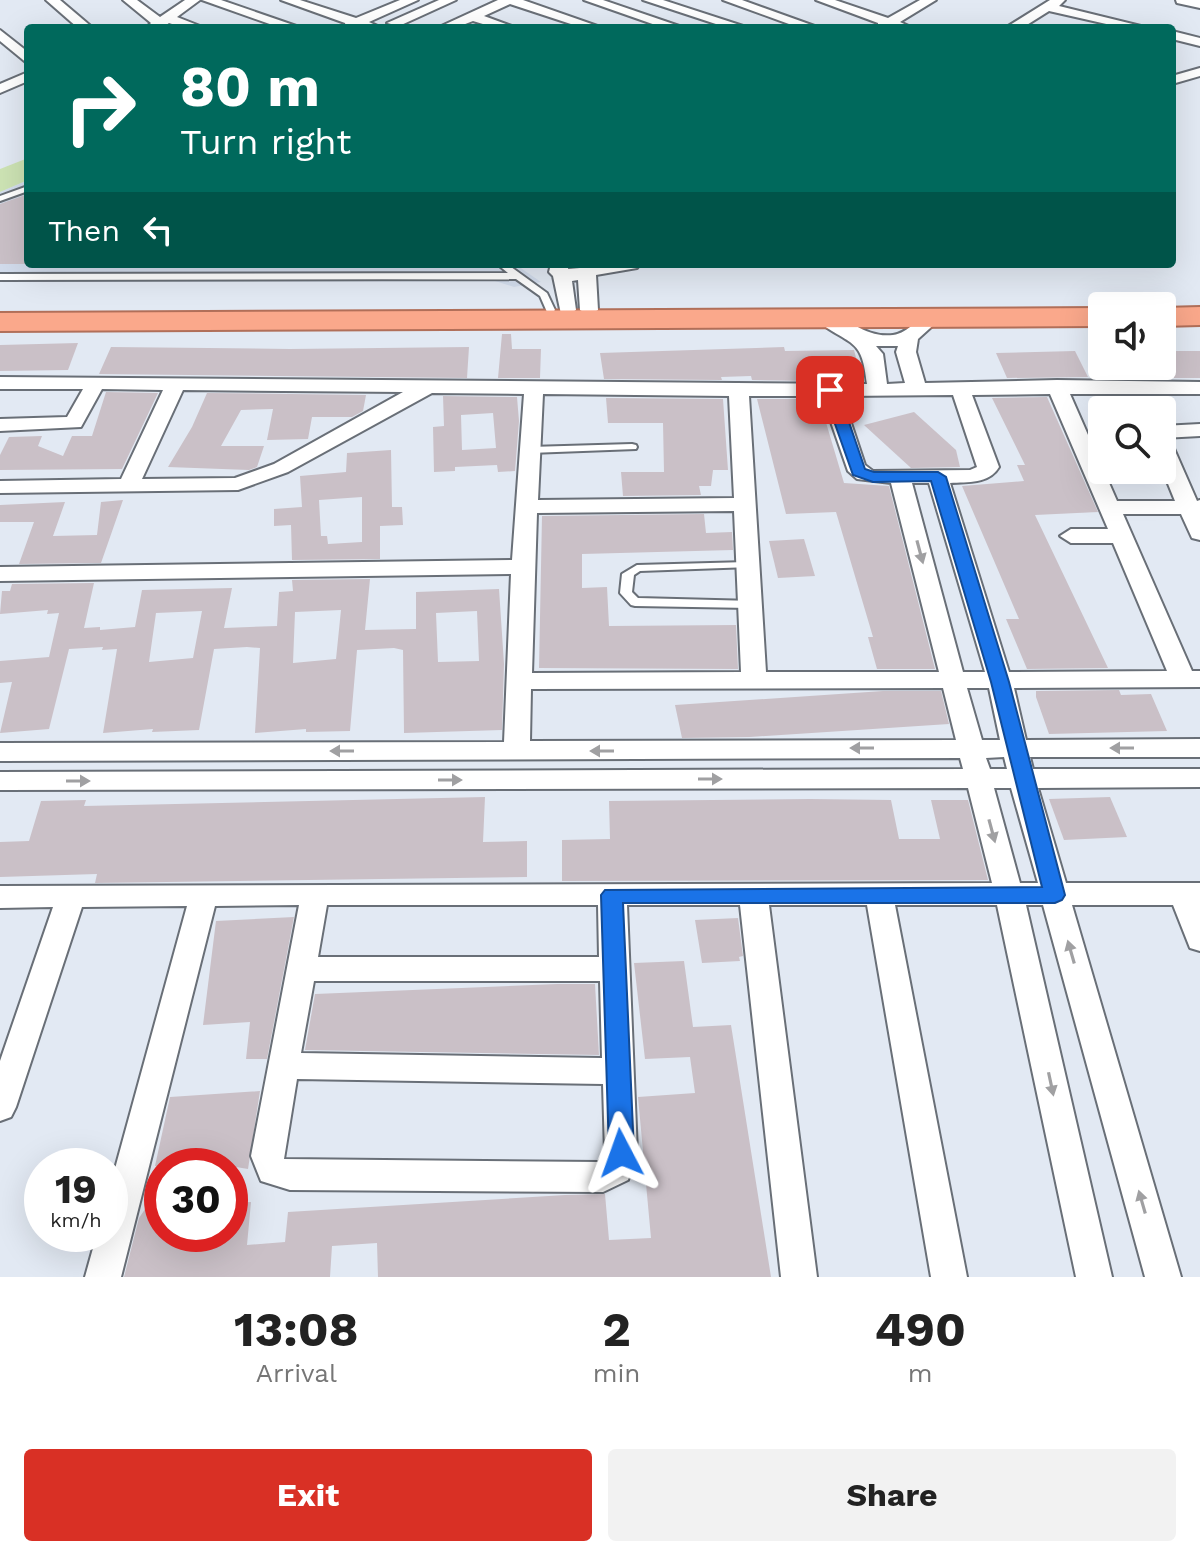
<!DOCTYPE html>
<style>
body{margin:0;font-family:"Work Sans",sans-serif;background:#f2f2f2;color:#222;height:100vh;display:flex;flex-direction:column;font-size:30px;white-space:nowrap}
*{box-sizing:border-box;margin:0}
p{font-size:26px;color:#767676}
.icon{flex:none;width:44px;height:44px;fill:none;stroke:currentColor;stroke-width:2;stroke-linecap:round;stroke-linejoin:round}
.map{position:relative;height:1277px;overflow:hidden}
.panel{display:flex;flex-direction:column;background:#fff;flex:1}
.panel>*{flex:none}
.hud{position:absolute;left:24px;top:24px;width:1152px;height:244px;border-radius:8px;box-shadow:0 8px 32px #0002;background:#00695c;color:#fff;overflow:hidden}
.fabs{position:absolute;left:1088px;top:292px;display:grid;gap:16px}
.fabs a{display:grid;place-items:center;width:88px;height:88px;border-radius:8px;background:#fff;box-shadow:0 8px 32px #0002;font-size:40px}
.speed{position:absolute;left:24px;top:1148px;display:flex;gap:16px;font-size:40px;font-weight:700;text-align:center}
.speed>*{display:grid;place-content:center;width:104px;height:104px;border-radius:50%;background:#fff;box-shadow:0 8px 32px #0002;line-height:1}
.speed small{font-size:20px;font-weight:400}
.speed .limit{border:12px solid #d22;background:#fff;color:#111}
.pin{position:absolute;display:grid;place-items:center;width:68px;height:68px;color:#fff;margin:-34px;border-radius:16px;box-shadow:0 4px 12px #0006}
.me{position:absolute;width:88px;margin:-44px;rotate:356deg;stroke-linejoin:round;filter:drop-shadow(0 0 6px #0008)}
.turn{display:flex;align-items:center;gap:28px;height:168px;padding:0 24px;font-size:36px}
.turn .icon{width:104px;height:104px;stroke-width:2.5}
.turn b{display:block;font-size:56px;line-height:68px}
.then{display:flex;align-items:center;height:76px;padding:0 24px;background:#0003;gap:16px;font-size:30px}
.eta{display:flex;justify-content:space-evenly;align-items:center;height:136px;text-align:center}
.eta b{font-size:48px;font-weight:700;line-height:56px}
.cta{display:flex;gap:16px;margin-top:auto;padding:16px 24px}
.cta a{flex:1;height:92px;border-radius:8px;background:#d93025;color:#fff;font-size:32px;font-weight:700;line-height:92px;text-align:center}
.cta a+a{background:#f2f2f2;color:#222}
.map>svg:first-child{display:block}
.built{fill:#d2dcec}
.green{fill:#cde3b4}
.building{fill:#cac0c7;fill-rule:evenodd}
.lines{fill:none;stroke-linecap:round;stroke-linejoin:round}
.service-casing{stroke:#696f77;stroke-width:4}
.minor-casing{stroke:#696f77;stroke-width:4}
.trunk-casing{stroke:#b16f59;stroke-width:4}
.service{fill:#fff;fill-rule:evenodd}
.minor{fill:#fff;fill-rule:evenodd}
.trunk{fill:#faa88b;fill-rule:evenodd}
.oneway{fill:#a0a0a2}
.route{fill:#1a73e8;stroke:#114b97;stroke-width:2}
</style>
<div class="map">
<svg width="1200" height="1277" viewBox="0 0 1200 1277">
<rect width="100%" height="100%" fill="#e2e9f3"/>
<polygon class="built" points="28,180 28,264 515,264 541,282 514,287 495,281 0,282 0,192"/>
<polygon class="green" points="28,158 28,180 0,192 0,169"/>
<g class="building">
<polygon points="28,194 28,264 0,264 0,204"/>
<polygon points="502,334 511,334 512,349 541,349 540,378 498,378"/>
<polygon points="78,343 68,370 0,371 0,345"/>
<polygon points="111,347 290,349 469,347 467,378 99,374"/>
<polygon points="784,347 785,351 854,350 861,377 812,377 813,381 752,380 751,376 721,377 722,380 604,379 600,353"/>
<polygon points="1075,351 1088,377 1007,378 996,353"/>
<rect x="1162" y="351" width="38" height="27"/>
<polygon points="106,392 158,393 122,469 0,470 0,455 9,437 42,436 38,446 63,456 72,436 92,436"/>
<polygon points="207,393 366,395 363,411 352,417 312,417 308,439 267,440 273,409 241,410 221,446 264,446 257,467 249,470 168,467 192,427"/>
<path d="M 443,396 L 517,397 L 519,421 L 515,471 L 498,472 L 497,465 L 455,467 L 455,471 L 434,472 L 433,427 L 444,426 ZM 493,413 L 496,448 L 462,450 L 461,415 Z"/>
<polygon points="1047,397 1098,512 1035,515 1108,668 1027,669 1006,619 1019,619 962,486 1024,481 1017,465 1025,465 992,398"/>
<polygon points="606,398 723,399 728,470 713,470 711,486 699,486 701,495 623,496 621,472 664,472 663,423 608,423"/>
<polygon points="757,399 819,399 844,483 889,486 935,669 877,669 868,637 873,637 836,512 786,514"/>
<polygon points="914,412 956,450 960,467 911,468 864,425"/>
<path d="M 391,450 L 392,507 L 402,507 L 403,525 L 380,526 L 380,559 L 292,560 L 291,525 L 274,526 L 274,509 L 302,507 L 300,476 L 346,472 L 347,453 ZM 362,497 L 362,542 L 328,544 L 327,536 L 321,536 L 319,500 Z"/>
<polygon points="123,500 101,563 19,564 34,522 0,522 0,505 65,502 53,536 97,535 101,502"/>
<polygon points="704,514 706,533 732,532 733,550 582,554 582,588 607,587 609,626 736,625 738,669 539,668 542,516"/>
<polygon points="804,539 815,576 778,578 769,541"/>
<path d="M 370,579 L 365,630 L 416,629 L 416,592 L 499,589 L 504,664 L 502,730 L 404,733 L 403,650 L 394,648 L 357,650 L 350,731 L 306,732 L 306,729 L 255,733 L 260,648 L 247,647 L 214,649 L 199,730 L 152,732 L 153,729 L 103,733 L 117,649 L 102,650 L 103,647 L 69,649 L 49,729 L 0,733 L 12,682 L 0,683 L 0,661 L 49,657 L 59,613 L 47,614 L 48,610 L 0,614 L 2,591 L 10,591 L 12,584 L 94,583 L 84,628 L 100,627 L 100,630 L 135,627 L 142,590 L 232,588 L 224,628 L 277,626 L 279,592 L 293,591 L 292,580 ZM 341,610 L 336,659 L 293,663 L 295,612 ZM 202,611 L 193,658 L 149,662 L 156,613 ZM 477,611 L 479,661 L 438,662 L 436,613 Z"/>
<polygon points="1119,690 1121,695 1151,694 1167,731 1049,734 1036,697 1036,691"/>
<polygon points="941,691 949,724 750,737 682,738 675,705 883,691"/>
<polygon points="485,797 483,842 527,841 527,877 95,883 97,874 0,877 0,842 29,841 41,801 86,800 84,806"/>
<polygon points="1110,797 1127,837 1064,840 1049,799"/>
<polygon points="810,799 891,800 899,839 940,839 931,800 968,800 988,880 562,881 562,840 610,839 609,801"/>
<polygon points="294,917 267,1059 246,1059 250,1022 203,1025 216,921"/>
<polygon points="738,918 743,956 739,957 740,961 702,963 695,920"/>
<polygon points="684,961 693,1027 731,1025 771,1277 378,1277 377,1243 332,1246 330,1277 124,1277 139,1218 162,1184 162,1234 230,1234 230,1203 251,1202 247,1245 285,1242 288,1212 565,1195 605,1194 609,1240 651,1238 638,1097 695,1093 690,1057 645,1059 634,963"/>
<polygon points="557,984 595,984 599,1055 305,1050 315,994"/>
<polygon points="260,1091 248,1169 230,1166 155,1166 170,1097"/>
</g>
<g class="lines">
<defs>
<g id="service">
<polygon points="28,186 28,191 0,201 0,196"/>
<polygon points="497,264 507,264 547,293 555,310 553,312 547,312 540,296 516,279 0,280 0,274 508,273"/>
<polygon points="632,444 636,445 637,447 636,449 530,453 525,450 530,447"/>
<polygon points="747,562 751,563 753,565 751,567 640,571 634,575 632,592 638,598 754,601 756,604 754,607 750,608 635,606 631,605 620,593 622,574 637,565"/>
</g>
<g id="minor">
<polygon points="46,0 60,0 93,28 78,28"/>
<polygon points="123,0 137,0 160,17 185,0 200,0 177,17 205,28 184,28 169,23 162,28 146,28 151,23"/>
<polygon points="202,0 221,0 302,28 281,28"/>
<polygon points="281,0 300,0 356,18 400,0 418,0 369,22 382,28 346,27 345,23"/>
<polygon points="439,0 456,0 399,26 387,23"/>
<polygon points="498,0 523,0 603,28 583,28 510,4 484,16 517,28 496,28 473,21 455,28 437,28"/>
<polygon points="584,0 603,0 685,28 664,28"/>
<polygon points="643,0 663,0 743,26 728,28"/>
<polygon points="723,0 742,0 820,28 800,28"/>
<polygon points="816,0 835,0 888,18 920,0 936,0 900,22 913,28 878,28 878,23"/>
<polygon points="1050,0 1065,0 1059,6 1149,28 1124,28 1049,11 1022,28 1005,28"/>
<polygon points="1176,0 1200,0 1200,8 1177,3"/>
<polygon points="0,30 28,52 28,64 0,41"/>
<polygon points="1172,31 1200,38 1200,46 1172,39"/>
<polygon points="1200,68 1200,76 1172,84 1172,76"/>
<polygon points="28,72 28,81 0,93 0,84"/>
<polygon points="551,264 569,264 568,269 580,268 579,264 640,264 637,268 596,275 598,310 589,315 580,310 578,280 572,281 576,310 567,315 561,314 553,276 549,272"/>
<path d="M 827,313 C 851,319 865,338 893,335 C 911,333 920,311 938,315 L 940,319 L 918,339 L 916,352 L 925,383 L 1057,380 L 1200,382 L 1200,394 L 1070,394 L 1117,501 L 1175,501 L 1162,469 L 1162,426 L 1200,424 L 1200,436 L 1163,438 L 1172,444 L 1197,501 L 1200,500 L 1200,540 L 1192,538 L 1181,514 L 1123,514 L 1192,671 L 1200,671 L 1200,687 L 1014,688 L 1026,740 L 1200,739 L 1200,757 L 1030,757 L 1033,769 L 1200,769 L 1200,787 L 1038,788 L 1066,883 L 1200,883 L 1200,951 L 1190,948 L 1173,905 L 1072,905 L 1181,1277 L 1145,1277 L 1043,905 L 1026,905 L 1112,1277 L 1076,1277 L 997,905 L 895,905 L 967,1277 L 931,1277 L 867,905 L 769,905 L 817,1277 L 781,1277 L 740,905 L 627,905 L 637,1153 L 628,1180 L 603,1192 L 290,1190 L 261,1181 L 251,1156 L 299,905 L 215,906 L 121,1277 L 85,1277 L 97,1234 L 110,1234 L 110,1187 L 187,906 L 82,907 L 16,1107 L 11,1117 L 0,1121 L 0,1061 L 53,907 L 0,908 L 0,886 L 992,883 L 968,788 L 0,790 L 0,772 L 963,769 L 960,758 L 0,761 L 0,743 L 504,742 L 511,574 L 0,581 L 0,567 L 512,560 L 524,394 L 432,393 L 288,472 L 238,490 L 0,493 L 0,481 L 121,479 L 163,390 L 102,389 L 81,427 L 0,431 L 0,419 L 67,417 L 83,389 L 0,389 L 0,377 L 867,384 C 862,339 854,347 820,323 L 818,319 ZM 876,346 L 898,346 L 896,352 L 905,383 L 887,384 L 883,354 ZM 183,390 L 403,392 L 274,464 L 235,478 L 142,479 ZM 543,394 L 729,396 L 734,498 L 538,500 ZM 1050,394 L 1108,529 L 1071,529 L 1060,536 L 1071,543 L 1113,543 L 1167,671 L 1009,672 L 950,483 C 968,482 989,484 999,467 L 972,395 ZM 953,395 L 977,467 L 970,470 L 873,471 L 865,465 L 842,396 ZM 749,396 L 822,396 L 848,471 L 857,479 L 891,483 L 939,672 L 766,672 ZM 912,483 L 929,483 L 985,672 L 963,672 ZM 734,511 L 741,672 L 532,673 L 537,513 ZM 943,688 L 956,740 L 530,741 L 531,689 ZM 967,688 L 989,688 L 1000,740 L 982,740 ZM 1004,757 L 1007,769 L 990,769 L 986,758 ZM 994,788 L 1011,788 L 1038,883 L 1020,883 ZM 327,905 L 598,905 L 599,957 L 318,957 ZM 314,981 L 600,981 L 602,1058 L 301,1053 ZM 297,1079 L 603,1084 L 605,1153 L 599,1162 L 284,1159 Z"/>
</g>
<g id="trunk">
<polygon points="1200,307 1200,325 1162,326 1162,308"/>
<polygon points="1102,308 1102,326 0,331 0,313"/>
</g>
</defs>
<use href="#service" class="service-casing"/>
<use href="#minor" class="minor-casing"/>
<use href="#trunk" class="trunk-casing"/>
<use href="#service" class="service"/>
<use href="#minor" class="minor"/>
<use href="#trunk" class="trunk"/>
</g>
<defs><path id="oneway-solid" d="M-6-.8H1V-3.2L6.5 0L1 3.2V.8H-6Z" transform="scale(2)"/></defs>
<g class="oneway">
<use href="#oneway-solid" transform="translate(920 552) rotate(75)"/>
<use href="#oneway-solid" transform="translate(862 748) rotate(180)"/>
<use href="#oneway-solid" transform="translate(1122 748) rotate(-180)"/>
<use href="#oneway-solid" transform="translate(342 751) rotate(180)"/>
<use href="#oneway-solid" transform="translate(602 751) rotate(180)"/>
<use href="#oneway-solid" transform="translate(710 779)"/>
<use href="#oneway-solid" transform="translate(450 780)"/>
<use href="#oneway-solid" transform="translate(78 781)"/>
<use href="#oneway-solid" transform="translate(992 831) rotate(75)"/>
<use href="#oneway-solid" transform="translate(1071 952) rotate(-106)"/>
<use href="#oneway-solid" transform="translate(1051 1084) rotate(78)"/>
<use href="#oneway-solid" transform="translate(1142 1202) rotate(-106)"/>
</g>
<polygon class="route" points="830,386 838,390 865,469 874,472 938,472 946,477 1009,682 1065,895 1062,900 1055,903 623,903 634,1153 630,1161 621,1164 613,1161 609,1153 601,895 605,890 1042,887 991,682 931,481 873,482 853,475 823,390"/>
</svg>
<div class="fabs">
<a><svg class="icon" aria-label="sound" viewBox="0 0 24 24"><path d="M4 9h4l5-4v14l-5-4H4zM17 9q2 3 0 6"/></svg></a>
<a><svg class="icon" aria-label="search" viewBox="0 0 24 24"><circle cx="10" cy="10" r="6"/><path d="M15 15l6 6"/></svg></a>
</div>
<div class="speed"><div>19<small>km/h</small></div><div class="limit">30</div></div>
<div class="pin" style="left:830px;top:390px;background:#d93025"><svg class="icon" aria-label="arrive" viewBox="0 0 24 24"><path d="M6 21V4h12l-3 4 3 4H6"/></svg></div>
<svg class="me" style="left:621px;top:1153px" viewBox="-20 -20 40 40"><path d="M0-17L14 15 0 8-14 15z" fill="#1a73e8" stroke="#fff" stroke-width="4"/></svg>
<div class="hud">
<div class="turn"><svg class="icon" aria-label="right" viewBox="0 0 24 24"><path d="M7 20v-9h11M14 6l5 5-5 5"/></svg><div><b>80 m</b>Turn right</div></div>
<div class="then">Then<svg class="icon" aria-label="left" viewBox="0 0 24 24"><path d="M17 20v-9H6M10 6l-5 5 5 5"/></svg></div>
</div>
</div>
<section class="panel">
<div class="eta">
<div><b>13:08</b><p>Arrival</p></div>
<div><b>2</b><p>min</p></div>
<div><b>490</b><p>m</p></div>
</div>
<div class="cta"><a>Exit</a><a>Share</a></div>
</section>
